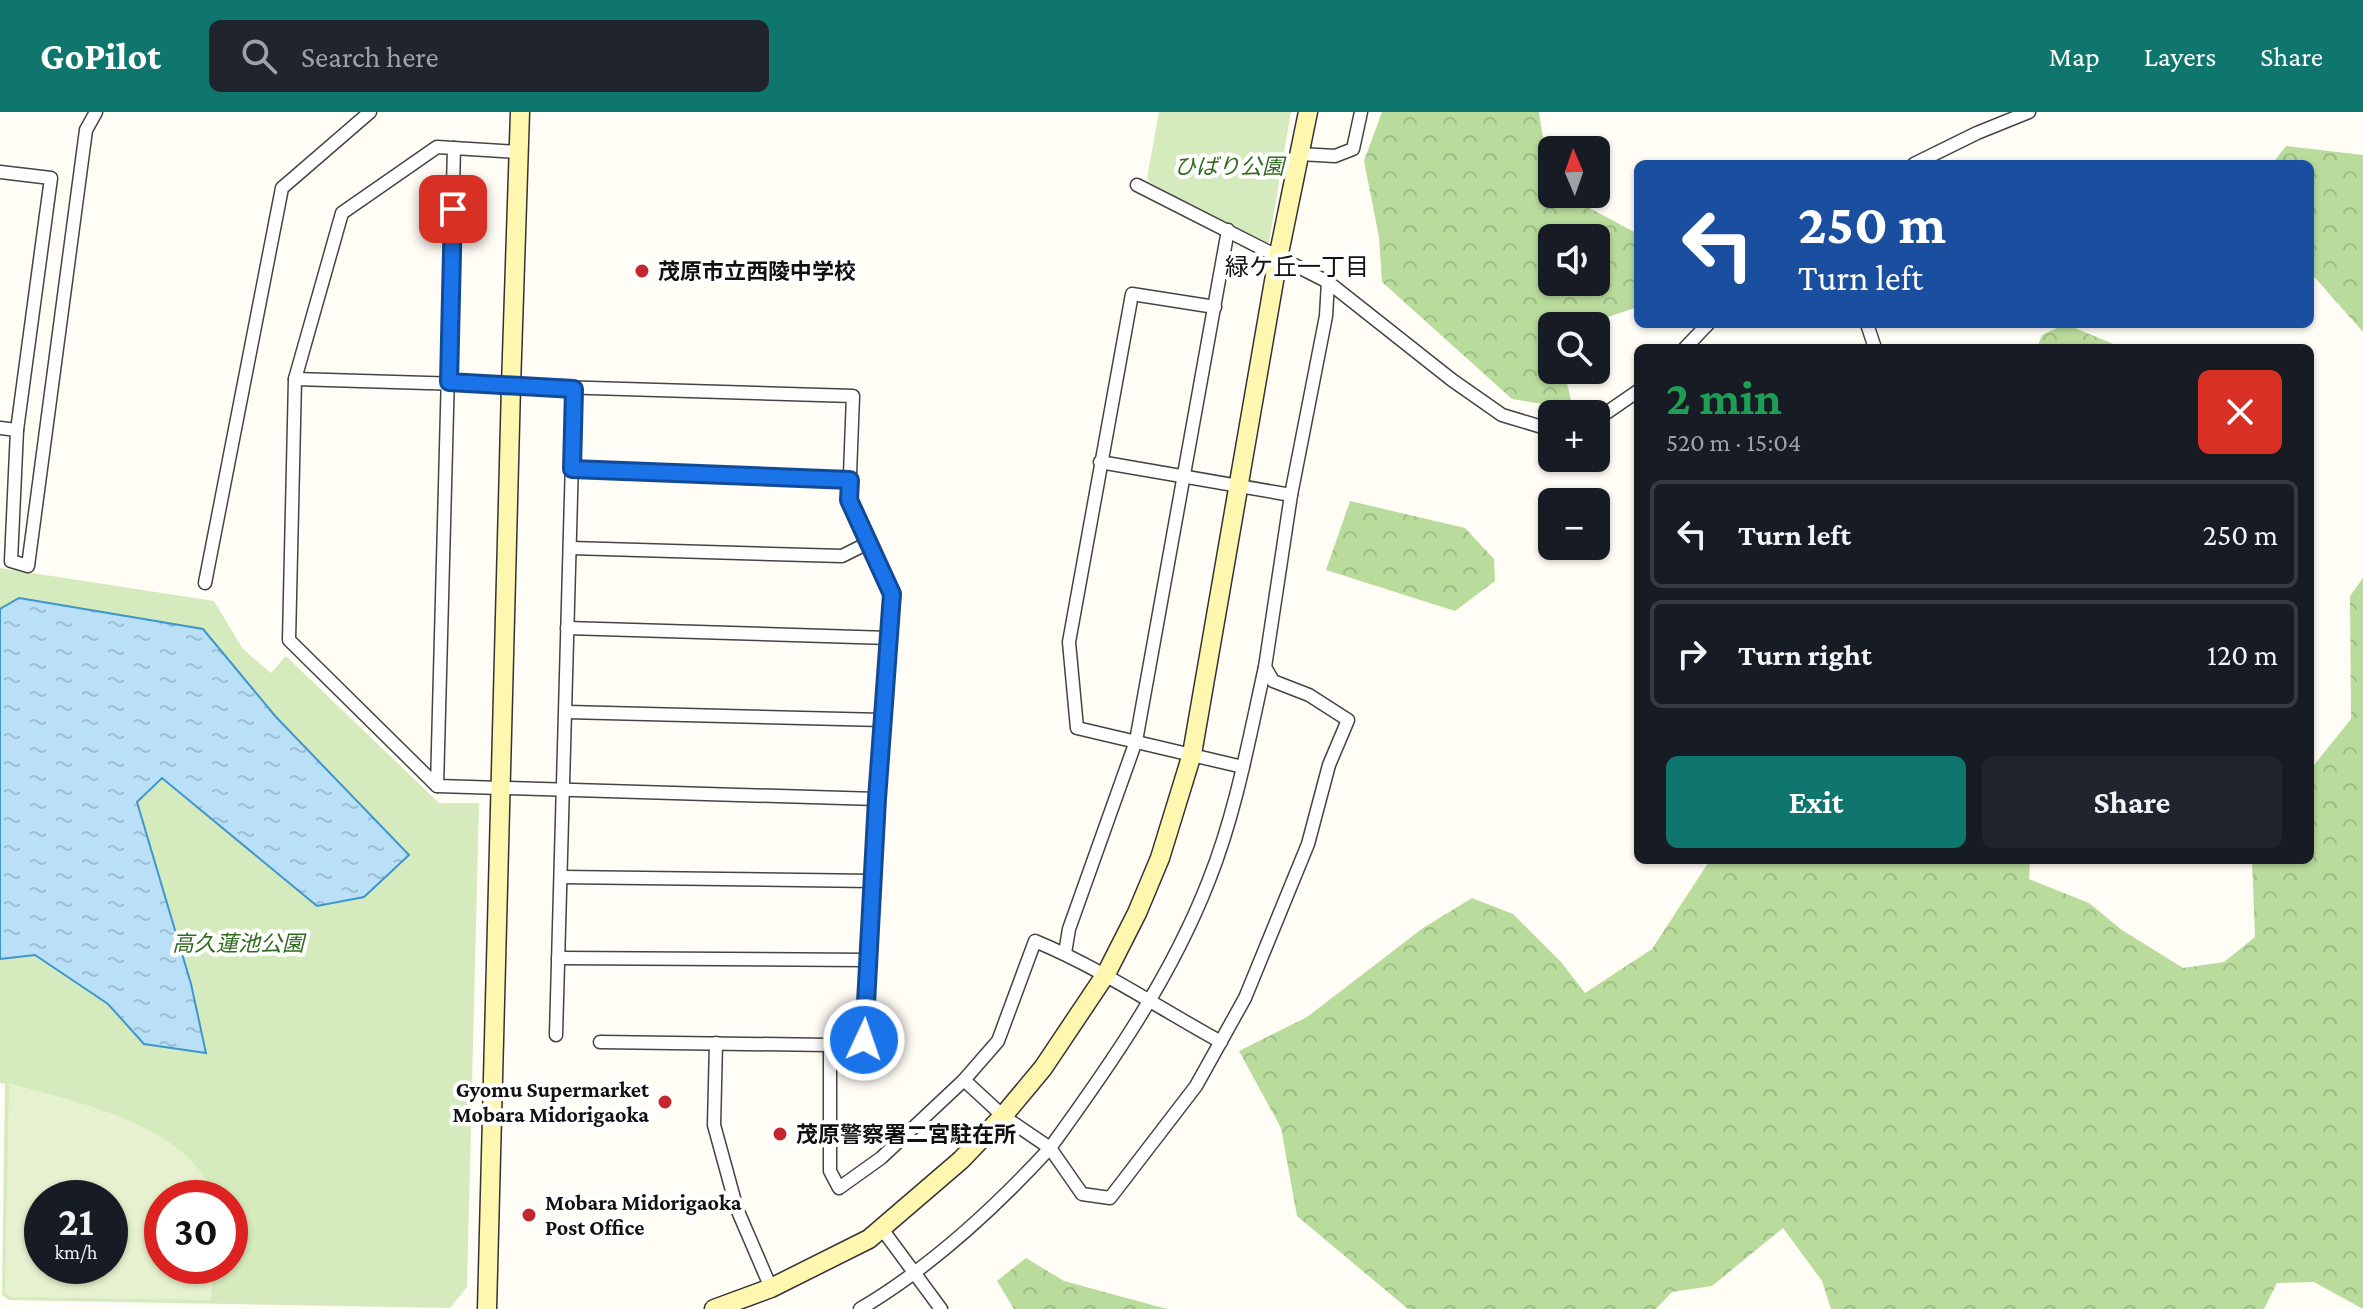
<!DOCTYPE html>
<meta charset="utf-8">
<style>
body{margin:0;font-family:"Crimson Pro","Noto Sans JP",serif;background:#20242c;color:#f1f3f6;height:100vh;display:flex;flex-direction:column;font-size:30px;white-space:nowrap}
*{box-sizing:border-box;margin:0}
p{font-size:26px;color:#9ea1a6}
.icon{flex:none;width:44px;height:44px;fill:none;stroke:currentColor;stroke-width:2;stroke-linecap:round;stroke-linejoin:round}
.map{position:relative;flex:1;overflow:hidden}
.sheet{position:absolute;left:1634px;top:232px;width:680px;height:520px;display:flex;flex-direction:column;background:#171b24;border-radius:12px;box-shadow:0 2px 6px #0004}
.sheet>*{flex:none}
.hud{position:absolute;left:1634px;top:48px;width:680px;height:168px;border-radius:12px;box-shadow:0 2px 6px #0004;background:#1a4fa0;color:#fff;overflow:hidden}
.needle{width:52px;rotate:358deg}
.controls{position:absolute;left:1538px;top:24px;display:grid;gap:16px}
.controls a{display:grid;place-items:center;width:72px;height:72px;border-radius:12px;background:#171b24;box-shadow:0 2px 6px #0004;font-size:40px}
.speed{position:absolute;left:24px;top:1068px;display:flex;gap:16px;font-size:40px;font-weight:700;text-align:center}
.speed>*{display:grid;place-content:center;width:104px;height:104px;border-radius:50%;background:#171b24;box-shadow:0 2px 6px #0004;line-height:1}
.speed small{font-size:20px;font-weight:400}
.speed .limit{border:12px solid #d22;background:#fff;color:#111}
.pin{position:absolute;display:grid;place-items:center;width:68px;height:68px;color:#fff;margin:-34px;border-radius:16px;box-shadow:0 4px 12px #0006}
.me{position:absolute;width:88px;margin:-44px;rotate:3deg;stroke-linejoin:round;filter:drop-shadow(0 0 6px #0008)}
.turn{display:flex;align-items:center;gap:28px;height:168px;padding:0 32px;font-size:36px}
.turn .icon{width:104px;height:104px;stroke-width:2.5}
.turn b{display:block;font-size:56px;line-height:68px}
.round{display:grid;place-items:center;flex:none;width:84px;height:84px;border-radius:12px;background:#20242c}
.summary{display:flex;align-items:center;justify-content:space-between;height:136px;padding:0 32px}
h1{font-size:48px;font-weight:700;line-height:60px;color:#1e9e55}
.action{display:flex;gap:16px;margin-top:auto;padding:16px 32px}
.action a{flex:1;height:92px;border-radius:12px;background:#0f766e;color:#fff;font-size:32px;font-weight:700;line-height:92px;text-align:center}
.action a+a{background:#20242c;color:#f1f3f6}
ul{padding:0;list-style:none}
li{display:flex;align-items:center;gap:24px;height:108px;margin:0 16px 12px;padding:0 16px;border:4px solid #363941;border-radius:12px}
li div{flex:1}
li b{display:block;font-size:30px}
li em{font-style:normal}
header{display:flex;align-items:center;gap:48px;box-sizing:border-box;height:112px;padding:0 40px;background:#0f766e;color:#fff}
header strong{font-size:38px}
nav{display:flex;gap:44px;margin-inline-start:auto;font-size:28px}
.search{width:560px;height:72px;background:#20242c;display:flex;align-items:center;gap:20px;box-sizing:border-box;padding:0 28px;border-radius:12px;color:#9ea1a6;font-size:30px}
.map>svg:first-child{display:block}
.forest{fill:url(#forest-crowns);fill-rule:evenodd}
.park{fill:#d5ebbd;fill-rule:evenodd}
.pitch{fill:#e6f2cf;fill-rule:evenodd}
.water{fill:url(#water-ripples);stroke:#3f96cf;stroke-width:2}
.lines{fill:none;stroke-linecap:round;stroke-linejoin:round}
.street-casing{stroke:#444;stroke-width:15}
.secondary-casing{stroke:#333;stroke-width:21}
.street{stroke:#fff;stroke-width:12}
.secondary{stroke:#fff6b0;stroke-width:18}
.route-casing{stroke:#114b97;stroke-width:20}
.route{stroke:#1a73e8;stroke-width:14}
.poi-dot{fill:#c4262e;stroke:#fff;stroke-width:3}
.labels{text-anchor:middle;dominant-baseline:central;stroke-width:8;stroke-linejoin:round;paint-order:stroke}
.park-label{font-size:22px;font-style:italic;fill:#2f6b1f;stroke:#fff}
.poi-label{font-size:22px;font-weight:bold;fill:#111;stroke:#fff;text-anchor:start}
.neighbourhood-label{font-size:24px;fill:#111;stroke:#fff}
</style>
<header>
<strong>GoPilot</strong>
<div class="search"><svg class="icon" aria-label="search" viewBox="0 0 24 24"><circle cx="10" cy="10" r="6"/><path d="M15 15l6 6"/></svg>Search here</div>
<nav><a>Map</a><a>Layers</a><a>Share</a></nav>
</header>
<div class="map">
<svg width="2363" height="1197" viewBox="0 0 2363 1197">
<defs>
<pattern id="forest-crowns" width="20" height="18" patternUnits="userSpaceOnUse" patternTransform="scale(2)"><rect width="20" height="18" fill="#b9dc9c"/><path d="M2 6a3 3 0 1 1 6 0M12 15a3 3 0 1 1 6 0" fill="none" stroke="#9ebc85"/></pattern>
<pattern id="water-ripples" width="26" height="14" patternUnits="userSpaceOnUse" patternTransform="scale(2)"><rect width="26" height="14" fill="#b9e0f7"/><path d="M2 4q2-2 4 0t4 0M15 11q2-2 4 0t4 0" fill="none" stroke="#9ebfd3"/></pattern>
</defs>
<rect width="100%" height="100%" fill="#fffdf5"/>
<g class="forest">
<path d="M 1382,0 L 1539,0 C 1542,28 1552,54 1552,82 L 1563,82 L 1638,122 L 1638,195 L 1580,214 L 1552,214 L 1552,258 L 1564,258 L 1573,297 L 1512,287 L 1382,170 L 1379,125 L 1364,49 ZM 1552,126 L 1596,126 L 1596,170 L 1552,170 Z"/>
<polygon points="2286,34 2363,43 2363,220 2310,160 2310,52 2272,52"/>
<polygon points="2065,212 2116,233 2115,236 2037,236 2042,223"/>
<polygon points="1350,389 1465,416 1494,447 1495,469 1455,499 1326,458"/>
<polygon points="2363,466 2363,1197 2314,1170 2277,1171 2264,1197 1831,1197 1822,1169 1783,1116 1712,1174 1672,1180 1656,1197 1408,1197 1297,1104 1281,1016 1239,939 1307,905 1423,816 1472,786 1513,802 1561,850 1585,881 1652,837 1710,748 2030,748 2029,767 2089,791 2122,818 2183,856 2224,850 2255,825 2252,748 2310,748 2310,658 2351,607 2350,484"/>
<polygon points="1026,1146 1064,1169 1167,1197 1014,1197 997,1169"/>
</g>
<g class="park">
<polygon points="1159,0 1291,0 1269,130 1263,132 1149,70 1147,66"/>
<path d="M 0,456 L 214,489 L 243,537 L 271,561 L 286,544 L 439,691 L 479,691 L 467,1175 L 450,1196 L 9,1188 L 2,1183 L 5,972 L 0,971 ZM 42,1086 L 110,1086 L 110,1154 L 42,1154 ZM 162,1086 L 230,1086 L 230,1154 L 162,1154 Z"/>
</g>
<path class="pitch" d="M 9,971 C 77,991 188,1011 215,1086 L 162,1086 L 162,1154 L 213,1154 L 211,1188 L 12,1185 L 5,1181 ZM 110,1086 L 110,1154 L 42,1154 L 42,1086 Z"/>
<polygon class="water" points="19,486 203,517 276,605 409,743 364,785 317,794 162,666 137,690 191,872 206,941 144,932 108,892 35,843 0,847 0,497"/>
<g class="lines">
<defs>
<g id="street">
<polyline points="518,40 437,35 342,101 295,267 289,528 437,674 877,687"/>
<polyline points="1300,42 1335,44 1353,37 1361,0"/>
<polyline points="1914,52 1977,21 2029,0"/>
<polyline points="0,60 51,66 17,318"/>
<polyline points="1137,73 1328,170 1452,268 1502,303 1552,318"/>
<polyline points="1215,195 1132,182 1069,530 1077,616 1243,655"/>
<polyline points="1867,212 1875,236"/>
<polyline points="1685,236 1708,212"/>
<polyline points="295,267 853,284 849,388 892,482 877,687 864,928 830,933 600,930"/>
<polyline points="1596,308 1638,279"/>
<polyline points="0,316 17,318 11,449 28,454 86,18 96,0"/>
<polyline points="1100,350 1291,383"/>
<polyline points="572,357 850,368"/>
<polyline points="571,436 842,444 870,430"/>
<polyline points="205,471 282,76 370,0"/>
<polyline points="567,516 889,526"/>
<polyline points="567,600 883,608"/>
<polyline points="437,674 454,36"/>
<polyline points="561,765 874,769"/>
<polyline points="1065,841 1069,817 1136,629 1228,118"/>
<polyline points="558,846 867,848"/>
<polyline points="556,923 574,277"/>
<polyline points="716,931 714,1013 737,1097 771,1176"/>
<path d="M 830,933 L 830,1059 L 839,1076 L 881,1046 L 964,968 L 998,929 L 1035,829 C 1100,856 1159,896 1221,930"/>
<path d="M 964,968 L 1003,1004 L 1050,1036 C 1111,952 1171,866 1209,768 C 1236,700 1249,627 1265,555"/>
<polyline points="882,1117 941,1197"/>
<path d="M 860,1197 C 931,1155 994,1097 1050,1036 L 1082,1082 L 1110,1086 L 1196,974 L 1245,886 L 1308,732 L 1329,653 L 1348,608 L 1309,583 L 1273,569 L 1265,555 L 1291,383 L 1326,204 L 1328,170"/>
</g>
<g id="secondary">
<polyline points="487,1197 511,274 520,0"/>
<polyline points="714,1197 771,1176 869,1127 961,1048 1003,1004 1043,956 1106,862 1137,801 1160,746 1192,642 1278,146 1308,0"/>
</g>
</defs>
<use href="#street" class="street-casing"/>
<use href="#secondary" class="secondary-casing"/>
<use href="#street" class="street"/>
<use href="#secondary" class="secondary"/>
</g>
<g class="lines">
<defs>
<polyline id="route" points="453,97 449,270 574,277 572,357 850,368 849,388 892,482 877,687 864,928"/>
</defs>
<use href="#route" class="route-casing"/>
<use href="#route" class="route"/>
</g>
<g class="poi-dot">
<circle cx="642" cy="159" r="8"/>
<circle cx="665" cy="990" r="8"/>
<circle cx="780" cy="1022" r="8"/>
<circle cx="529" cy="1103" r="8"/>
</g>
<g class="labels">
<g class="park-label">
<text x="1229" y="54">ひばり公園</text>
<text x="238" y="831">高久蓮池公園</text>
</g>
<g class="poi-label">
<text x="658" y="159">茂原市立西陵中学校</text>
<text x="649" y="977" text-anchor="end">Gyomu Supermarket<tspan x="649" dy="25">Mobara Midorigaoka</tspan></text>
<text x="796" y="1022">茂原警察署二宮駐在所</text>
<text x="545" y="1090">Mobara Midorigaoka<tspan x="545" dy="25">Post Office</tspan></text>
</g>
<g class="neighbourhood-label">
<text x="1297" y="154">緑ケ丘一丁目</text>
</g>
</g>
</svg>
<div class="controls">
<a><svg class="needle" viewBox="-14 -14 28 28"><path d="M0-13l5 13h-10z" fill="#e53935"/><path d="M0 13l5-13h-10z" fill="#9ea1a6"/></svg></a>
<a><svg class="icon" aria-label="sound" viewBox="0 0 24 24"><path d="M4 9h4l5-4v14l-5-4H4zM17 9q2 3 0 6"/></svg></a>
<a><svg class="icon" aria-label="search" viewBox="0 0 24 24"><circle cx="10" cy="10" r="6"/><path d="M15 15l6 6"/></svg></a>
<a>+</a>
<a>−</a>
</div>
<div class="speed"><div>21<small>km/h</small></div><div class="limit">30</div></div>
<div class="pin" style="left:453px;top:97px;background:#d93025"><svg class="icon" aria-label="arrive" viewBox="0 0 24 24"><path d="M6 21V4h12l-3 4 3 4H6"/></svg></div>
<svg class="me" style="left:864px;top:928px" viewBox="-20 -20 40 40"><circle r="17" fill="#1a73e8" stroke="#fff" stroke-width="3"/><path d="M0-11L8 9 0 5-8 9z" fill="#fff"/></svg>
<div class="hud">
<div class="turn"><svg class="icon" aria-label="left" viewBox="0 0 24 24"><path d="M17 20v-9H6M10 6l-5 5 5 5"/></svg><div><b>250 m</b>Turn left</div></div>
</div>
<section class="sheet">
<div class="summary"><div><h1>2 min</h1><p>520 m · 15:04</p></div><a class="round" style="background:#d93025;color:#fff"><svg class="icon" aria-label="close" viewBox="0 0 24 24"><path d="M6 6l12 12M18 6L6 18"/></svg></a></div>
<ul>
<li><svg class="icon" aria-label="left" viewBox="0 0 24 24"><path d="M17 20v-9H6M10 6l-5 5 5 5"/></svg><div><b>Turn left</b></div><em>250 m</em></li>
<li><svg class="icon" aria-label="right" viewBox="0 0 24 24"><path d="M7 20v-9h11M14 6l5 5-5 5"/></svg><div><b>Turn right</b></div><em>120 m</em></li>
</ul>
<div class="action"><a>Exit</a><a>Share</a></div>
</section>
</div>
